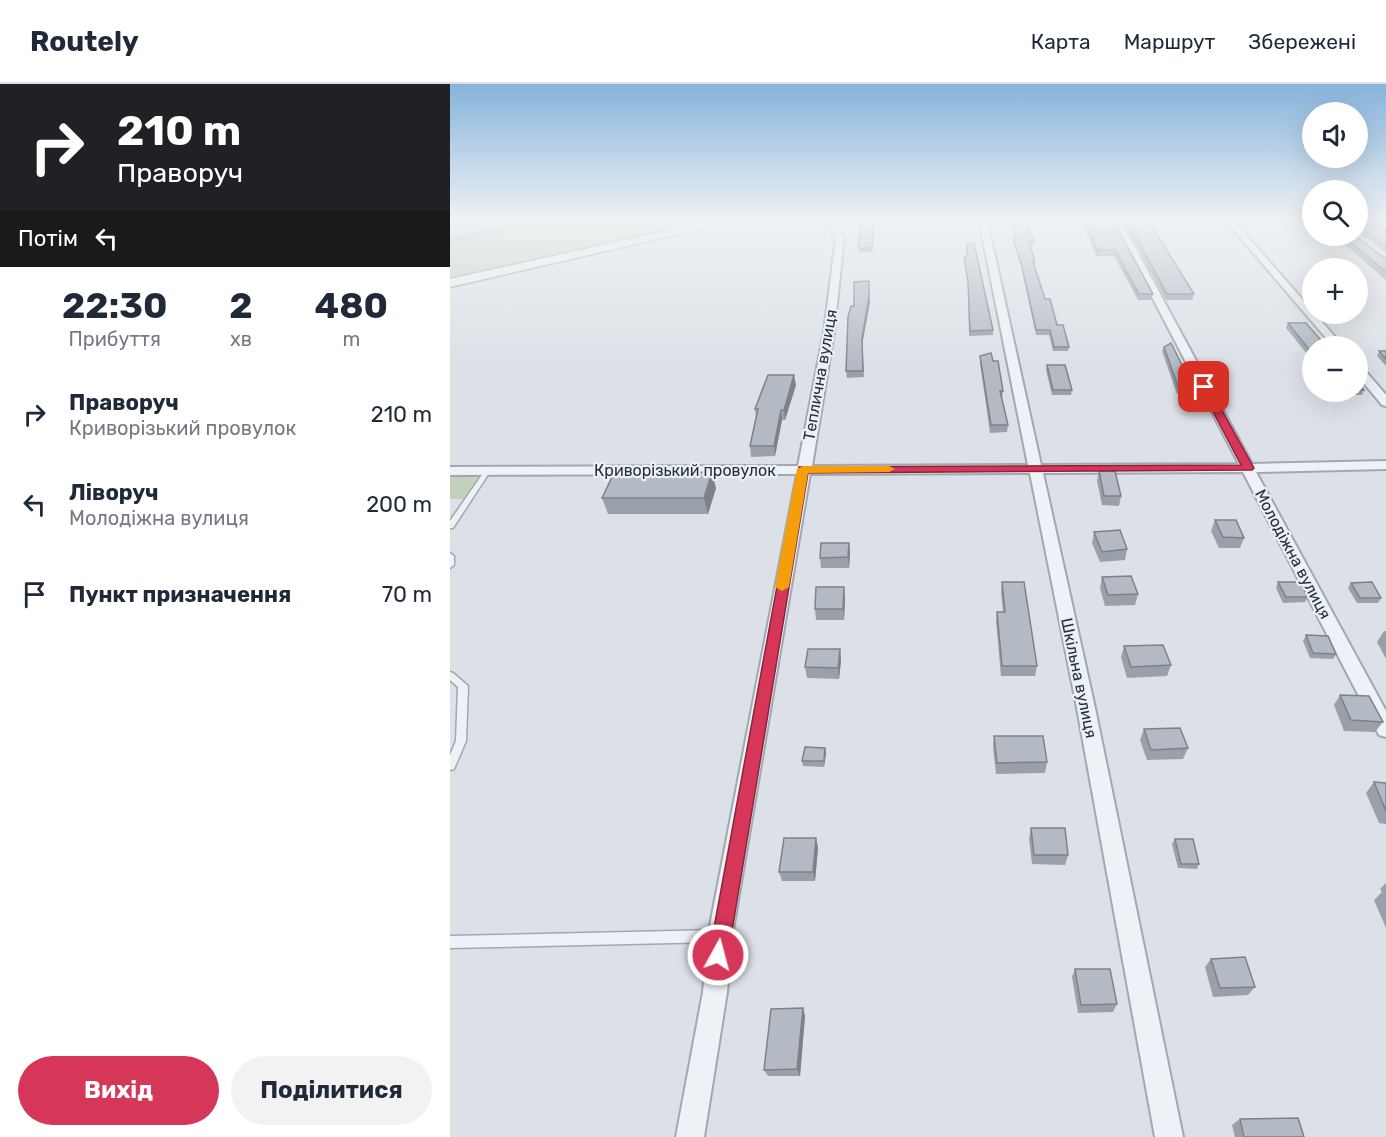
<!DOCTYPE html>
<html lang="uk">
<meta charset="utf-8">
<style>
body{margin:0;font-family:Rubik,sans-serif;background:#f2f2f3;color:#1f2937;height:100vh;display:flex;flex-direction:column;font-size:22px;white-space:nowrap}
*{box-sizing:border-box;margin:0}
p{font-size:20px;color:#747a83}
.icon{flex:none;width:33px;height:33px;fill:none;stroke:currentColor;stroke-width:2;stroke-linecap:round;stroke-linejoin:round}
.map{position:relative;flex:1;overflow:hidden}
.sheet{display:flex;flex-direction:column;background:#fff;width:450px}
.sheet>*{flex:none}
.banner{background:#202124;color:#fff;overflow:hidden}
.tools{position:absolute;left:852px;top:18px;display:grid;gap:12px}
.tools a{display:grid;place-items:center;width:66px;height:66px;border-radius:50%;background:#fff;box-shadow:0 6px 24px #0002;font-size:30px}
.pin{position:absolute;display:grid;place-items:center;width:51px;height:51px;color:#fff;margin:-26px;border-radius:12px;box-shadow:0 3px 9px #0006}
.me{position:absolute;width:66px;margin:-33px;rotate:7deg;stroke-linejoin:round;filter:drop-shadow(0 0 4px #0008)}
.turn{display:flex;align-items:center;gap:21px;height:126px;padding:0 18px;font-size:27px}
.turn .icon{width:78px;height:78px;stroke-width:2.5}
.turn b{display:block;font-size:42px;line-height:51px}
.then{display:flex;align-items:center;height:57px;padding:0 18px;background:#0003;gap:12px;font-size:22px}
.eta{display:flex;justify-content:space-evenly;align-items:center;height:102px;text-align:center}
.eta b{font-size:36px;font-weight:700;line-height:42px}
.primary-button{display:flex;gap:12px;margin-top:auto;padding:12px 18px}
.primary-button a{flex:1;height:69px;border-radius:36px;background:#d63759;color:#fff;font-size:24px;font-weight:700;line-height:69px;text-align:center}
.primary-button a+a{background:#f2f2f3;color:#1f2937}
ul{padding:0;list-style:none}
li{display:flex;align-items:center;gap:18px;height:90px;padding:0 18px}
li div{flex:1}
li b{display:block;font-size:22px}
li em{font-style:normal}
header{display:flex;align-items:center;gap:36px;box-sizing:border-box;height:84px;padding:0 30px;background:#fff;border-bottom:2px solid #e0e1e3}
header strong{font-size:28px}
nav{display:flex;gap:33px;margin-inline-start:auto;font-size:21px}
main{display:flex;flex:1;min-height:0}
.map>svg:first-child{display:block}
.green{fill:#c3d1bc}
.water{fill:#94b1ca}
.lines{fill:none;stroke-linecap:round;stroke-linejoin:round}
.service-casing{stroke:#a1a8b1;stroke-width:3}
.minor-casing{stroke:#a1a8b1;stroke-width:4}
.tertiary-casing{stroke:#a1a8b1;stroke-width:3}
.service{fill:#eef1f5;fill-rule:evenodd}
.minor{fill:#eef1f5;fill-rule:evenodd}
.tertiary{fill:#eef1f5;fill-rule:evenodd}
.wall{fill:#9aa0a9}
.shaded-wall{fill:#7d8289}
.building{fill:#b3bac4;stroke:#7d8289;stroke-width:1.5}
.route{fill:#d63759;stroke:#8b243a;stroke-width:1.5}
.slow{fill:#f59e0b}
.labels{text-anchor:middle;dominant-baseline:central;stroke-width:4.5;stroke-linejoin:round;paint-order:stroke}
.street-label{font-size:16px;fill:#252f3e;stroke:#ebf0f5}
</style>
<header>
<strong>Routely</strong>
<nav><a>Карта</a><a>Маршрут</a><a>Збережені</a></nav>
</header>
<main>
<section class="sheet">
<div class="banner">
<div class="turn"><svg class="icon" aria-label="right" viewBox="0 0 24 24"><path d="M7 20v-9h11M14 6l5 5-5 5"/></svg><div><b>210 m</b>Праворуч</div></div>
<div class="then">Потім<svg class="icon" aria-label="left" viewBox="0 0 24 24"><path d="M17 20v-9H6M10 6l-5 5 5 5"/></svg></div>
</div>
<div class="eta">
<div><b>22:30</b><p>Прибуття</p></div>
<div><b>2</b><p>хв</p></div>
<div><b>480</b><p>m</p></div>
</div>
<ul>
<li><svg class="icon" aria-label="right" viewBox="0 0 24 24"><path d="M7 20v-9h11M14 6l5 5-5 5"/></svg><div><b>Праворуч</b><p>Криворізький провулок</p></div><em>210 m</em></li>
<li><svg class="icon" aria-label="left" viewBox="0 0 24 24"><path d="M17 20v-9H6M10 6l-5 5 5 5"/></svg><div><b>Ліворуч</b><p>Молодіжна вулиця</p></div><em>200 m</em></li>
<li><svg class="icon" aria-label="arrive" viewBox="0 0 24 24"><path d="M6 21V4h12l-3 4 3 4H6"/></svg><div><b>Пункт призначення</b></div><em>70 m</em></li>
</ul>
<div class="primary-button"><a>Вихід</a><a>Поділитися</a></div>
</section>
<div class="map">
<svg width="936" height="1053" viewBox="0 0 936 1053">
<rect width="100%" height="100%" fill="#dce1e7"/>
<g class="green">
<polygon points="0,136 84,136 0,153"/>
<polygon points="113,136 277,136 0,199 0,159"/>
<polygon points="38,386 18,415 0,415 0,387"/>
</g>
<polygon class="water" points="84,136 113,136 0,159 0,153"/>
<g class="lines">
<defs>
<g id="service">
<polygon points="38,384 41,386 3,444 0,444 0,437 36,385"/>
<polygon points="0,469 4,472 4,481 0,484"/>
<polygon points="0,588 3,589 18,602 16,657 4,685 0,686 0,671 6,657 8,603 0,596"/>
<polygon points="267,846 271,848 273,852 271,856 267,858 0,864 0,852"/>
</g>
<g id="minor">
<polygon points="371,136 379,136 394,153 384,248 362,382 578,381 529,136 537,136 591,381 789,380 662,136 670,136 802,380 936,377 936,385 806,388 936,627 936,653 929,651 793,388 593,389 645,624 733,1053 705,1053 627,624 580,389 360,390 282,852 277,908 254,1053 226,1053 253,908 258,852 347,390 0,391 0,383 348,382 374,248 386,153"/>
<polygon points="775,136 783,136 893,262 883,262"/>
<polygon points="908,282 912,283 936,311 936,322 932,321 908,292"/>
</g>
<polygon id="tertiary" points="264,136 282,136 277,139 0,203 0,195"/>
</defs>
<use href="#service" class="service-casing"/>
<use href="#minor" class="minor-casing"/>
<use href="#tertiary" class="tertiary-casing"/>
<use href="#service" class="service"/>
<use href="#minor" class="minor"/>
<use href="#tertiary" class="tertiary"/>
</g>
<g class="wall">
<polygon points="411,136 424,136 422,168 409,168"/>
<polygon points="560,136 574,136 584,158 583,162 581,162 585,178 584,182 595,215 619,263 618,267 603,267 599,251 586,251 571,182 563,158 563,154 565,154"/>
<polygon points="632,136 663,136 703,210 701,216 688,216 664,172 646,172"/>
<polygon points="672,136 698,136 744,210 742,216 716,216"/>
<polygon points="908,136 936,146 936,169 909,148 908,149"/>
<polygon points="885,152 905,152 936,175 936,196"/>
<polygon points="514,173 543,246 543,251 519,252 518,203"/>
<polygon points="419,197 420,218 412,261 414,293 397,294 396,287 404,222"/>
<polygon points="838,239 862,262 862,276 836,244"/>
<polygon points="714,263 744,305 743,310 727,310 712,267"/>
<polygon points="929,267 936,267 936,282 927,272"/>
<polygon points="530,272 543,277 553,307 552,315 558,341 557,348 540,349 530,279"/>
<polygon points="597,281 622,306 621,311 602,311 596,286"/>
<polygon points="908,299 914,306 912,311 891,311 887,308 908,308"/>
<polygon points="346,301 335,336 332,336 325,372 301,373 300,362 306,332 305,325"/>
<polygon points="649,387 671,412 669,422 652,421 647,397"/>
<polygon points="266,404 258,430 158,430 152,414"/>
<polygon points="765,436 794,454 790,464 769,464 761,447"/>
<polygon points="644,448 677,465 675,476 650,478 642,459"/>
<polygon points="399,459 400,470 399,484 371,484 370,474"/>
<polygon points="652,493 688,510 685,521 655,522 650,504"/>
<polygon points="552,498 587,582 585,592 551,592 546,537 547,528 553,528 551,508"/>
<polygon points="828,498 858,513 855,518 833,519 826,504"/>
<polygon points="901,499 931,514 928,519 907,519 898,504"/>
<polygon points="395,514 394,536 366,536 365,525"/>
<polygon points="934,547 936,547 936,575 927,558"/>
<polygon points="856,551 886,570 883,575 860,574 853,557"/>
<polygon points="674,562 721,581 717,592 677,594 671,573"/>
<polygon points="390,565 391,576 389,595 357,594 355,583"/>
<polygon points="890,611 933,638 925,648 894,647 884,621"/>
<polygon points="694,645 738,664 733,675 697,676 690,656"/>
<polygon points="544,652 597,678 595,689 546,690 543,663"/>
<polygon points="375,664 376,669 374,683 353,682 352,677"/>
<polygon points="924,698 936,699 936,740 929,739 916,709"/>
<polygon points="581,744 618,771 615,781 582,780 579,754"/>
<polygon points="366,754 368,764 365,797 332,797 329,788"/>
<polygon points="725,755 749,780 747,785 728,784 722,760"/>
<polygon points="936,799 936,844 924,816 932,808 930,805"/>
<polygon points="761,875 805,903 798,911 763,913 755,883"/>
<polygon points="625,885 667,920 663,928 628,929 622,893"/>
<polygon points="353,924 355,932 350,992 318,992 314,986"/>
<polygon points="790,1035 854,1053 785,1053 782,1041"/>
</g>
<g class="shaded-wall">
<polygon points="911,143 909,148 908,149 908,144"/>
<polygon points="419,212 420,218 412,261 414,293 412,255"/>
<polygon points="344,291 346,301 335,336 334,326"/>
<polygon points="331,326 332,336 325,372 324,362"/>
<polygon points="262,388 266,404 258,430 254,414"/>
<polygon points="399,459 400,470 399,484 398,473"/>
<polygon points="394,503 395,514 394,536 393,525"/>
<polygon points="390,565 391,576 389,595 388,584"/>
<polygon points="375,664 376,669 374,683 374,677"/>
<polygon points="366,754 368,764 365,797 363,788"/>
<polygon points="353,924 355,932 350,992 347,985"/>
</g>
<g class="building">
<polygon points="411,136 424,136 422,164 408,164"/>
<polygon points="562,136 574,136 584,158 579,158 585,178 583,178 595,215 600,215 607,241 613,241 619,263 604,263 600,246 586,246 571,178 563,154 566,154"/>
<polygon points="635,136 663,136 703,210 689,210 665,166 647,166"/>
<polygon points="677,136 698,136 744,210 717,210"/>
<polygon points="908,136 921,136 936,146 936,162 911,143 908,144"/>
<polygon points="893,152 905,152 936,175 936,188"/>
<polygon points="524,159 543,246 520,247 518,198 514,173 517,173 517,160"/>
<polygon points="419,197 419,212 412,255 413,287 396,287 398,233 401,222 404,222 404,198"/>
<polygon points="838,239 856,239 876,262 862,262 862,269"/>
<polygon points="721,259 744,305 729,305 714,263"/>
<polygon points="929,267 936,267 936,275"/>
<polygon points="541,269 543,277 548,277 553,307 550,307 558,341 541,341 530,272"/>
<polygon points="597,281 615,281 622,306 603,306"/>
<polygon points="318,291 344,291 334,326 331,326 324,362 300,362 308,325 305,325"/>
<polygon points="908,299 914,306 908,306"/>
<polygon points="649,387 665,387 671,412 654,412"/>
<polygon points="262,388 254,414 152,414 164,389"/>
<polygon points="765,436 786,436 794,454 773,453"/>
<polygon points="670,446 677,465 652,468 644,448"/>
<polygon points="371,459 399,459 398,473 370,474"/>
<polygon points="681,492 688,510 658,511 652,493"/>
<polygon points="552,498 574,498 587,582 552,582 547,528 555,528"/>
<polygon points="828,498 850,498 858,513 836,513"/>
<polygon points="922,498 931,514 910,514 901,499"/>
<polygon points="366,503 394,503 393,525 365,525"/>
<polygon points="856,551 878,552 886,570 863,569"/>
<polygon points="713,561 721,581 681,583 674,562"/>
<polygon points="358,565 390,565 388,584 355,583"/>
<polygon points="890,611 919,612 933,638 901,636"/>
<polygon points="730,644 738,664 701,666 694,645"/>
<polygon points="544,652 593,652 597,678 547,679"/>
<polygon points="355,663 375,664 374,677 352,677"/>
<polygon points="924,698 936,699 936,727"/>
<polygon points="581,744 615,744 618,771 584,771"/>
<polygon points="334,754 366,754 363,788 329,788"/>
<polygon points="725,755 743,755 749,780 731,780"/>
<polygon points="795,873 805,903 770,904 761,875"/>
<polygon points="625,885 660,885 667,920 631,921"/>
<polygon points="353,924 347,985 314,986 321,925"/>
<polygon points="848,1034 854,1053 794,1053 790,1035"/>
</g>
<linearGradient id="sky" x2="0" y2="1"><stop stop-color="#86b3dc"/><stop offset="0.48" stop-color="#eff2f4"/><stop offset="1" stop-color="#eff2f4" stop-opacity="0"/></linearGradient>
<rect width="936" height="283" fill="url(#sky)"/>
<polygon class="route" points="751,301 759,303 804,384 802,386 358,389 278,871 276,878 268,881 261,878 259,871 349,383 791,381 750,303"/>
<polygon class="slow" points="353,382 439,382 445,385 439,388 358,389 339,503 332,507 325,503 347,385"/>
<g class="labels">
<g class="street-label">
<text transform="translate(370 291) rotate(-80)">Теплична вулиця</text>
<text x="235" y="386">Криворізький провулок</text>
<text transform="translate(843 470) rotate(62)">Молодіжна вулиця</text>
<text transform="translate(629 594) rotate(78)">Шкільна вулиця</text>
</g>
</g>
</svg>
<div class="tools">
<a><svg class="icon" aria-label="sound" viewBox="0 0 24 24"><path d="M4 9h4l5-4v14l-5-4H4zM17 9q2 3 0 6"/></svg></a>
<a><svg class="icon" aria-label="search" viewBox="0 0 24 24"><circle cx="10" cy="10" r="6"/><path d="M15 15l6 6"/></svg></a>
<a>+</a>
<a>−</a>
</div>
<div class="pin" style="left:754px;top:303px;background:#d93025"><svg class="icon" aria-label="arrive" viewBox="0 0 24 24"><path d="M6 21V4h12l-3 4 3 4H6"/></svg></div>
<svg class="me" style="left:268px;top:871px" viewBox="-20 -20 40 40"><circle r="17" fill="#d63759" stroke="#fff" stroke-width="3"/><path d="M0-11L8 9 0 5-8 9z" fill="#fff"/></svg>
</div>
</main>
